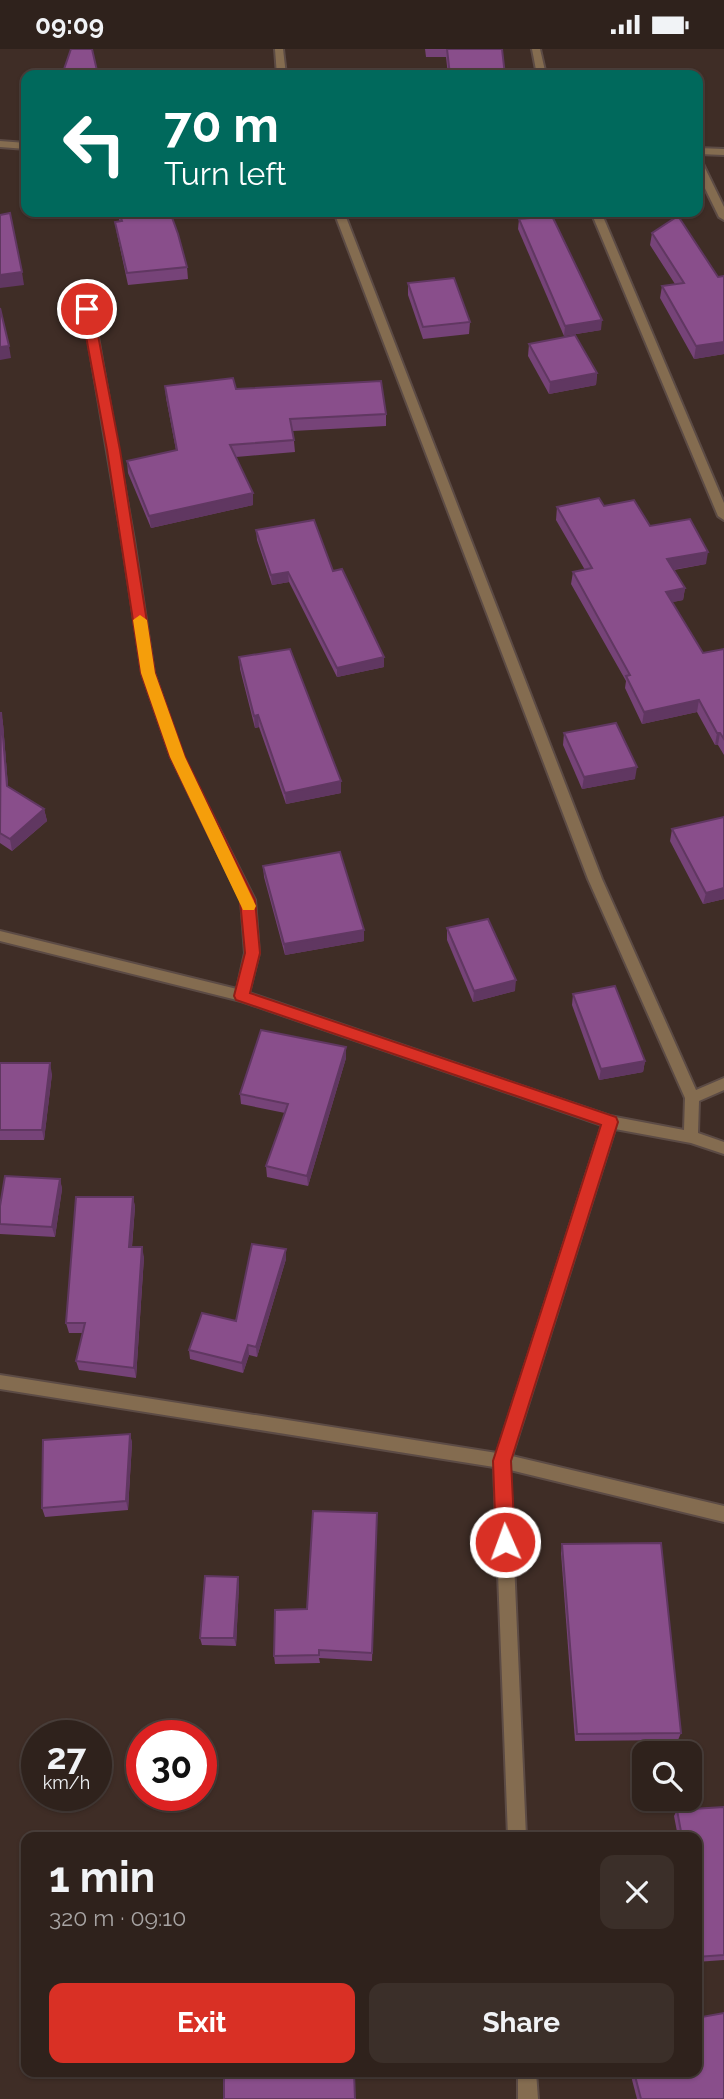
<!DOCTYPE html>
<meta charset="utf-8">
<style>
body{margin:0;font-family:Raleway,sans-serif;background:#3b2f29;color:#f1f3f6;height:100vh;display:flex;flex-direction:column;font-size:26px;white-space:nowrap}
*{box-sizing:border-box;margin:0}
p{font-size:23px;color:#a7a4a3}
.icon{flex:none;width:38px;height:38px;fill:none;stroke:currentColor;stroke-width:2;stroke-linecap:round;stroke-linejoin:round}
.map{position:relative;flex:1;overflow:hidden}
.sheet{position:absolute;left:21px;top:1783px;width:681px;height:245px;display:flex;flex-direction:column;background:#2f221c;border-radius:14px;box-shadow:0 2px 5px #0004,0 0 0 2px #4a3f3b}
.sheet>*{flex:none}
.banner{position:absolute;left:21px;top:21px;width:682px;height:147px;border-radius:14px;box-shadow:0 2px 5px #0004,0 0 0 2px #4a3f3b;background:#00695c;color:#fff;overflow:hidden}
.buttons{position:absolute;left:632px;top:1692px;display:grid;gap:14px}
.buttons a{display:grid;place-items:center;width:70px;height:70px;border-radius:14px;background:#2f221c;box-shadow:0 2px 5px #0004,0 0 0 2px #4a3f3b;font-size:35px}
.speed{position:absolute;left:21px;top:1671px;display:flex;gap:14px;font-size:35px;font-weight:700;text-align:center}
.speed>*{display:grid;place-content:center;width:91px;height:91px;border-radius:50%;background:#2f221c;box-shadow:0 2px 5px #0004,0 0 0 2px #4a3f3b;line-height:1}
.speed small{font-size:18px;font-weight:400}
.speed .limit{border:10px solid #d22;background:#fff;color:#111}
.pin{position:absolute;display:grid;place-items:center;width:60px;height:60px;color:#fff;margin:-30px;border:4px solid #fff;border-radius:50%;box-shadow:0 2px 7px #0007}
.me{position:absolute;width:77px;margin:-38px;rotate:358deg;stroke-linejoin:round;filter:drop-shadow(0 0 5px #0008)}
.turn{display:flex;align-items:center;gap:24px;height:147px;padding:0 28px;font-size:32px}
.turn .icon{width:91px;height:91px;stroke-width:2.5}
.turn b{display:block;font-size:49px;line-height:60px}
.round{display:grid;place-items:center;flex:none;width:74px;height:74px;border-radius:14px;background:#3b2f29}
.overview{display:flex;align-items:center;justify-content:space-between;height:119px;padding:0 28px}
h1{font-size:42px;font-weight:700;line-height:52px}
.primary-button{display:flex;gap:14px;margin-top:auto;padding:14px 28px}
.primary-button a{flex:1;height:80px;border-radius:14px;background:#d93025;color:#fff;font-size:28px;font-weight:700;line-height:80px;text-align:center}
.primary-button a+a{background:#3b2f29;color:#f1f3f6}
.status{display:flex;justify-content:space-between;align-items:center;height:49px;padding:0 35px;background:#2f221c;direction:ltr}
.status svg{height:19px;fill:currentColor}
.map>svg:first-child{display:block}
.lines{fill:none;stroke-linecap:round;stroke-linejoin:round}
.minor-casing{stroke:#5c4b45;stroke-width:4}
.minor{fill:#846c50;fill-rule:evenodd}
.wall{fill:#764378}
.shaded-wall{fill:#603761}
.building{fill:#894e8b;stroke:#603761;stroke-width:2}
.route{fill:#d93025;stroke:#8d1f18;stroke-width:2}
.slow{fill:#f59e0b}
</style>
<div class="status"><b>09:09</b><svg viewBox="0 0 49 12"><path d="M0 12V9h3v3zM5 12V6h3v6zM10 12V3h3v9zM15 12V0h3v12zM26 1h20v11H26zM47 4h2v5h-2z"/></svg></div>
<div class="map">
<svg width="724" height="2050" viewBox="0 0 724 2050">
<rect width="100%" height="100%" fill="#3f2d26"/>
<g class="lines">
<defs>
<g id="minor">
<polygon points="275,0 283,0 286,26 277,26"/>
<polygon points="532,0 540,0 546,26 537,26"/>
<polygon points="0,92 26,94 26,100 0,98"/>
<polygon points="698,99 724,100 724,106 698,105"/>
<polygon points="698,112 703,115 724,158 724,171 719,168 698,125"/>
<polygon points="334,163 344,163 602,830 696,1041 724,1029 724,1041 699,1052 698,1084 724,1093 724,1105 691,1094 615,1080 512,1407 724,1457 724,1473 510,1421 526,1788 508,1788 494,1418 0,1340 0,1326 497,1404 602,1076 241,952 0,892 0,882 237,940 245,904 241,851 171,708 142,624 122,491 80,243 81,241 90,243 134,491 154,624 183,708 255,851 259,904 249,944 610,1067 684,1081 685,1049 588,830"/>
<polygon points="591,163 601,163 724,454 724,471 718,467"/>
<polygon points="518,2023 536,2023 538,2050 518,2050"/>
</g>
</defs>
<use href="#minor" class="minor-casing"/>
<use href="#minor" class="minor"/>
</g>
<g class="wall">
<polygon points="425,0 502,0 505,26 448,26 446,8 426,8"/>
<polygon points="116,163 170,163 187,218 188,230 128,236 117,185 115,173 120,173"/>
<polygon points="519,170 601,281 564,287 518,180"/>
<polygon points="652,184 718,228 724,227 724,305 694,310 660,249 662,237 675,235 650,196"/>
<polygon points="408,234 470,273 469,285 423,290 408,246"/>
<polygon points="529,295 597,324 596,336 549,345 528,307"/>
<polygon points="165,337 236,340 386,365 386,377 293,382 295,403 236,408 253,456 151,479 128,424 127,412 176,401 166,349"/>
<polygon points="604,457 650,477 706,515 674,521 685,539 683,551 672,553 703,604 724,600 724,706 718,696 715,696 697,663 642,675 625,639 626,632 571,535 573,523 585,521 556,471 557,458"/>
<polygon points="256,481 333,522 384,608 384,618 337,628 289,533 272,536 257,491"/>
<polygon points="239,608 341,744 286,755 259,678 255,679 240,620"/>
<polygon points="1,663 3,675 8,738 44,760 47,772 12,802 0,794"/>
<polygon points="564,684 635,730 582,740 563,696"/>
<polygon points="724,768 724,850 703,855 670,792 672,780"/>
<polygon points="263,817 364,892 285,906 264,828"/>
<polygon points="447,879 515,942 473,953 447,891"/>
<polygon points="573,945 645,1012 643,1023 599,1031 572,956"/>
<polygon points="346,998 346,1009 308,1137 267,1128 266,1117 285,1064 241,1055 240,1045"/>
<polygon points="0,1014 52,1025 44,1091 0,1091"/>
<polygon points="60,1130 62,1140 55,1188 0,1185 0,1157"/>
<polygon points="133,1148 135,1158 132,1198 144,1208 136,1329 79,1321 76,1312 83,1284 69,1284 66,1274"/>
<polygon points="286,1200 286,1210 257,1308 249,1306 243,1324 190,1310 189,1301 236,1272"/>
<polygon points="130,1385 132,1394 128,1461 45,1468 42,1459"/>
<polygon points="377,1464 372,1612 319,1609 320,1614 275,1615 274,1607"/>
<polygon points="562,1495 681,1684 678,1691 575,1692 561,1504"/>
<polygon points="238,1528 239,1536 236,1597 202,1596 200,1589"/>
<polygon points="724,1758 724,1911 696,1913 696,1788 678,1788 674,1767 677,1761"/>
<polygon points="630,2023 696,2023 724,2050 637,2050"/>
</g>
<g class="shaded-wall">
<polygon points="22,223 24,236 0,239 0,226"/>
<polygon points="602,271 601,281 564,287 565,277"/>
<polygon points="724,293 724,305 694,310 696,297"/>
<polygon points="9,297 11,309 0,311 0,298"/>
<polygon points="597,324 596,336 549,345 550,333"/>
<polygon points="253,444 253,456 151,479 149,467"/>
<polygon points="708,503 706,515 665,522 667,510"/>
<polygon points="288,523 289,533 272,536 271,526"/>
<polygon points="685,539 683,551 664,555 666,543"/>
<polygon points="384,608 384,618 337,628 337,619"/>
<polygon points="699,651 697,663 642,675 644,663"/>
<polygon points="1,663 3,675 9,749 7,737"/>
<polygon points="258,666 259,678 255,679 254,667"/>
<polygon points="717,684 720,684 718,696 715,696"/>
<polygon points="637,718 635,730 582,740 584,728"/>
<polygon points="341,732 341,744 286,755 285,744"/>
<polygon points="44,760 47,772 12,802 10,790"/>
<polygon points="724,839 724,850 703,855 706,844"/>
<polygon points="364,881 364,892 285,906 284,895"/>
<polygon points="516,931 515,942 473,953 474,942"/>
<polygon points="346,998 346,1009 308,1137 307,1127"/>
<polygon points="645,1012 643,1023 599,1031 601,1020"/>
<polygon points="50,1014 52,1025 44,1091 42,1081"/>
<polygon points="60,1130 62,1140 55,1188 52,1178"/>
<polygon points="133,1148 135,1158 131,1208 129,1198"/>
<polygon points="142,1198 144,1208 136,1329 134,1319"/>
<polygon points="286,1200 286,1210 257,1308 256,1298"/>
<polygon points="248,1296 249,1306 243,1324 242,1314"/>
<polygon points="130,1385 132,1394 128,1461 126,1452"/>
<polygon points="238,1528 239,1536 236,1597 234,1589"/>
</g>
<g class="building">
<polygon points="71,0 92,0 98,26 62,26"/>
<polygon points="447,0 502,0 505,26 450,26"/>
<polygon points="119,163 170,163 178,185 187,218 127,224 115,173 122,172"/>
<polygon points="10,164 22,223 0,226 0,166"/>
<polygon points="552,167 602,271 565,277 519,170"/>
<polygon points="678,167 718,228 724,227 724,293 696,297 662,237 684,234 652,184"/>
<polygon points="454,229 470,273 423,278 408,234"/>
<polygon points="0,259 9,297 0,298"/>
<polygon points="575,286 597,324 550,333 529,295"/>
<polygon points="233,329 236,340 381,332 386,365 290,370 294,391 230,396 253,444 149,467 127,412 177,401 165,337"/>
<polygon points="599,449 604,457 634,451 650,477 690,470 708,503 667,510 685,539 666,543 703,604 724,600 724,690 720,684 717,684 699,651 644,663 626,627 630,626 573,523 592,519 557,458"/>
<polygon points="314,471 333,522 342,520 384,608 337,619 288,523 271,526 256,481"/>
<polygon points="290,600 341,732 285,744 258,666 254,667 239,608"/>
<polygon points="1,663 7,737 44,760 10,790 0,784"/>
<polygon points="616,674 637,718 584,728 564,684"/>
<polygon points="724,768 724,839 706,844 672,780"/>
<polygon points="340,803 364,881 284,895 263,817"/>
<polygon points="488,870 516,931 474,942 447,879"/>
<polygon points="615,937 645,1012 601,1020 573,945"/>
<polygon points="261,981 346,998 307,1127 266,1117 288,1055 240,1045"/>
<polygon points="0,1014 50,1014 42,1081 0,1081"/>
<polygon points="5,1127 60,1130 52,1178 0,1175 0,1157"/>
<polygon points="76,1148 133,1148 129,1198 142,1198 134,1319 76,1312 85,1274 66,1274"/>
<polygon points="252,1195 286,1200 256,1298 248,1296 242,1314 189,1301 202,1264 236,1272"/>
<polygon points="130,1385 126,1452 42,1459 43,1391"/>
<polygon points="313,1462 377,1464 372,1604 319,1601 319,1606 274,1607 275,1561 307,1560"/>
<polygon points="661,1494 681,1684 577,1685 562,1495"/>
<polygon points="205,1527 238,1528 234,1589 200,1589"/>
<polygon points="724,1758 724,1906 696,1908 696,1788 682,1788 677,1761"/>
<polygon points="724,1964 724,2050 641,2050 634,2023 696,2023 696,1969"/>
<polygon points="224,2023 354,2023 355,2050 224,2050"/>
</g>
<polygon class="route" points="87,256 93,260 120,401 155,624 185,708 255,851 260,904 250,944 616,1068 618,1073 511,1412 515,1493 512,1499 505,1502 499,1499 496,1493 493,1412 601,1076 236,951 234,947 245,904 240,851 170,708 141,624 107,401 81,260"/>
<polygon class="slow" points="140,566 147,571 155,624 185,708 256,857 254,861 243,861 170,708 141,624 133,571"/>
</svg>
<div class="buttons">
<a><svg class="icon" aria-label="search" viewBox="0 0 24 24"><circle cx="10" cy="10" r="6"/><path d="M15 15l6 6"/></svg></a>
</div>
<div class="speed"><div>27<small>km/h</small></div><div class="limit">30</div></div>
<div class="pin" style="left:87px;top:260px;background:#d93025"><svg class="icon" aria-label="arrive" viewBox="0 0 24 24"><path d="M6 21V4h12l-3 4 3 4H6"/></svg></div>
<svg class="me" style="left:505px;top:1493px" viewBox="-20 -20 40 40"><circle r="17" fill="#d93025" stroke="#fff" stroke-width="3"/><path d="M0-11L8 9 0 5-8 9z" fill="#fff"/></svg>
<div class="banner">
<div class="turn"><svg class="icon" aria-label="left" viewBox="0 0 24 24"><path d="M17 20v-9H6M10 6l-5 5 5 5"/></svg><div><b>70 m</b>Turn left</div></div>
</div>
<section class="sheet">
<div class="overview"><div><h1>1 min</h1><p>320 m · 09:10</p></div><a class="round"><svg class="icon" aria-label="close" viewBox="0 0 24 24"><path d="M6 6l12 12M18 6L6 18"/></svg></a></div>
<div class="primary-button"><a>Exit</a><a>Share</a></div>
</section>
</div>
